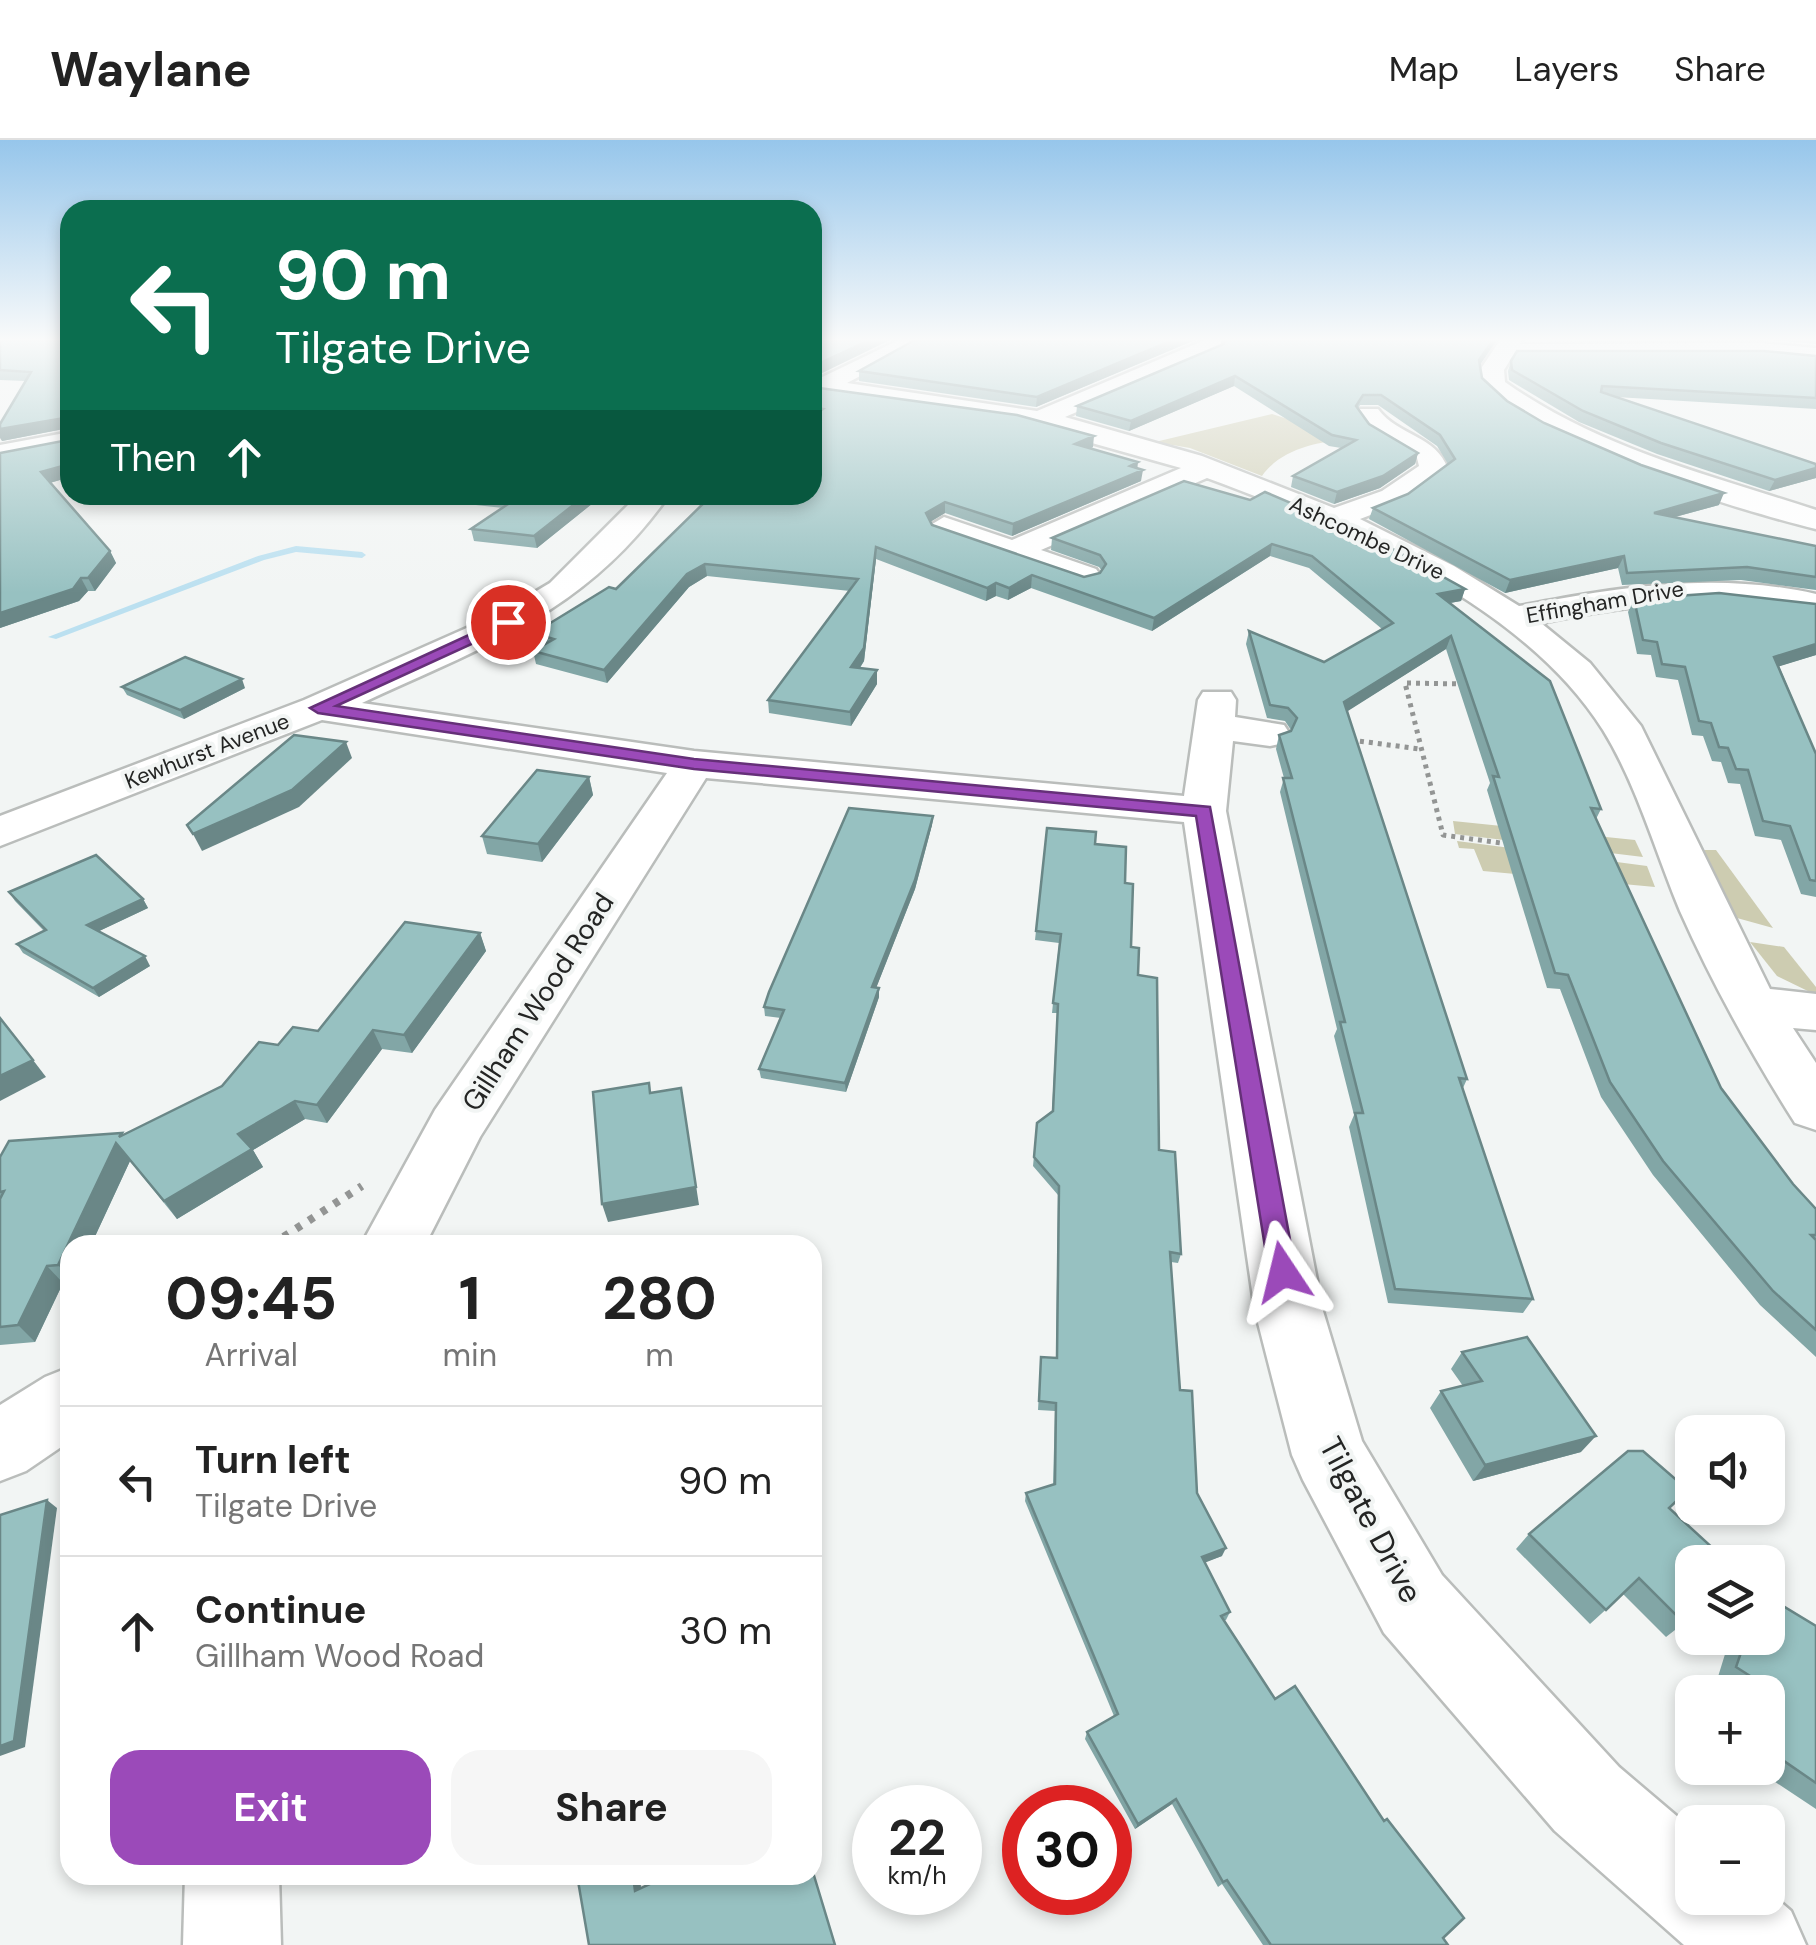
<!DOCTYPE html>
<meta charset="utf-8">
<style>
body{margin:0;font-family:"DM Sans",sans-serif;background:#f6f6f6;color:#222;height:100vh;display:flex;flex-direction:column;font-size:38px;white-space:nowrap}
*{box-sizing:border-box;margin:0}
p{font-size:32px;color:#767676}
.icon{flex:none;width:55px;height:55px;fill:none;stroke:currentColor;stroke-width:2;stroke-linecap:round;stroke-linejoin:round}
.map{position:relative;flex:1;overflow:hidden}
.side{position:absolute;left:60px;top:1095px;width:762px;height:650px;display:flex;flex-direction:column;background:#fff;border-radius:30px;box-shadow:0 5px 15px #0003}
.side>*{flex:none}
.hud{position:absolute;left:60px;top:60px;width:762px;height:305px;border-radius:30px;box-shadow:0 5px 15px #0003;background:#0b6e4f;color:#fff;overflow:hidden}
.controls{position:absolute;left:1675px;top:1275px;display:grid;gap:20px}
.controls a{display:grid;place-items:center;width:110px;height:110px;border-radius:20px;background:#fff;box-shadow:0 5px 15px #0003;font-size:50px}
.speed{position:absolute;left:852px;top:1645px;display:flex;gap:20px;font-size:50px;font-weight:700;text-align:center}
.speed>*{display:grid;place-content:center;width:130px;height:130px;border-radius:50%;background:#fff;box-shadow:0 5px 15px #0003;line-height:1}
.speed small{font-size:25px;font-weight:400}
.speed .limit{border:15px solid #d22;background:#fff;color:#111}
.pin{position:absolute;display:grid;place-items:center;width:85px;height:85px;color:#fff;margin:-42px;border:5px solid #fff;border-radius:50%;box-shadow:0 2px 10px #0007}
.me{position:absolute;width:110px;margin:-55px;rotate:350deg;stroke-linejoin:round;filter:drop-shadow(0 0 8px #0008)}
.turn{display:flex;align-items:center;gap:35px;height:210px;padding:0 50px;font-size:45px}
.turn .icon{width:130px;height:130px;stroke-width:2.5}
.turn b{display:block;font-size:70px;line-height:85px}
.then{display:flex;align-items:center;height:95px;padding:0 50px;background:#0003;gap:20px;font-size:38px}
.eta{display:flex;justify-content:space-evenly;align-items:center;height:170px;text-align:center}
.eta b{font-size:60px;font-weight:700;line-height:70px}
.button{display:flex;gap:20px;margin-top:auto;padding:20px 50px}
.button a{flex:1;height:115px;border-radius:30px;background:#9b4ab9;color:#fff;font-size:40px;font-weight:700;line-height:115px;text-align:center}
.button a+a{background:#f6f6f6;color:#222}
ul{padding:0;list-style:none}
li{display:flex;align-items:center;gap:30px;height:150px;padding:0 50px;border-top:2px solid #e0e0e0}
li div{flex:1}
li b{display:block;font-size:38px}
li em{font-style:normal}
header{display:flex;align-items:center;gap:60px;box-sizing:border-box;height:140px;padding:0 50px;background:#fff;border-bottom:2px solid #e0e0e0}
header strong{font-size:48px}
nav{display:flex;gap:55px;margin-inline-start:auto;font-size:35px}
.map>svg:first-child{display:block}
.green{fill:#cdccb1}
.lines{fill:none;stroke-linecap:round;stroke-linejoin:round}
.stream{fill:#bbe0f0;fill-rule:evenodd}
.minor-casing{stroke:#babdbb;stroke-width:5}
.secondary-casing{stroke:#babdbb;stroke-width:5}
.path-far1{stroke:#939594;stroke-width:5;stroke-dasharray:4 5;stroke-linecap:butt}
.path{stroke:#939594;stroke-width:8;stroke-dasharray:6 9;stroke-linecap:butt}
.minor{fill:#fff;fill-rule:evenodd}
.secondary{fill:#fff;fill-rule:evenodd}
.wall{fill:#82a6a6}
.shaded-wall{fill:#6a8787}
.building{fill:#97c1c1;stroke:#6a8787;stroke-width:2.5}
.route{fill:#9b4ab9;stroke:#653078;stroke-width:2.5}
.labels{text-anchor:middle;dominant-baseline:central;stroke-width:8;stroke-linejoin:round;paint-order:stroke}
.far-street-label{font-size:22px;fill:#242524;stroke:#f2f5f4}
.street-label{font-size:28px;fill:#242524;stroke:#f2f5f4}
.near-street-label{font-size:32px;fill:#242524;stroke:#f2f5f4}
</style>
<header>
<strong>Waylane</strong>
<nav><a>Map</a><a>Layers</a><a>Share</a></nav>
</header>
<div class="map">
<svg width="1816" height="1805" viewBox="0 0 1816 1805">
<rect width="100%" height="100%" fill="#f2f5f4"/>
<g class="green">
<path d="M 1272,274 L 1350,299 C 1318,302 1282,308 1262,336 L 1190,308 L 1155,302 Z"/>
<polygon points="1453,681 1635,700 1643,717 1455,694"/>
<polygon points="1457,701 1647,726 1655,747 1483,731 1474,709 1459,708"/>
<polygon points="1704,710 1716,710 1773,788 1737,778"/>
<polygon points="1750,802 1784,807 1816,847 1816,855 1777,836"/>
</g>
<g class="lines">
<polygon class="stream" points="296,406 362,412 366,415 362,418 296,412 264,420 56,499 48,497 258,416"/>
<defs>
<g id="minor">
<path d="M 899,200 L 928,200 L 847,243 L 1037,271 L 1205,200 L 1221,200 L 1221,210 L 1065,277 L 1202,316 L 1334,368 L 1382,351 L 1419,326 L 1417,318 L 1368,291 L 1356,274 L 1360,269 L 1378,269 C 1398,296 1436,295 1448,329 L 1402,363 L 1360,379 L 1454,426 L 1519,466 C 1620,447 1714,431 1816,454 L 1816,474 C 1722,452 1635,464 1541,483 L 1590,523 L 1641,586 L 1770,849 L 1816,854 L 1816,890 L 1793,888 L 1816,923 L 1816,990 L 1795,983 C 1752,915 1713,845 1680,771 C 1655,711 1637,645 1603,590 C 1523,463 1343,388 1207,338 L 1041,410 L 1096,429 L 1101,436 L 1096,443 L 1084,446 L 933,393 L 929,386 L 944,377 L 1012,400 L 1181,328 L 1017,282 L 812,257 L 812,242 Z"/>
<path d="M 1500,200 L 1522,200 L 1520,204 L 1760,203 L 1816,208 L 1816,222 L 1760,217 L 1512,217 L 1504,230 L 1505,242 C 1598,308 1709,335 1816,370 L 1816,389 C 1738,370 1529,306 1481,245 L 1480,230 Z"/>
<path d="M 638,355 L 669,355 C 587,472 485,506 362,563 L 694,611 L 1184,656 L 1198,560 L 1203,552 L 1231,552 L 1236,560 L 1235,577 L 1284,585 L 1290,594 L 1284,603 L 1270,606 L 1233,601 L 1226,671 L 1323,1171 L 1362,1301 L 1442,1435 L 1619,1627 L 1692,1689 L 1692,1758 L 1768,1758 L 1768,1751 L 1791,1771 L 1806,1805 L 1684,1805 L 1555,1691 L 1384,1493 L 1303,1340 L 1292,1315 L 1255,1171 L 1184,682 L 706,638 L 480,997 L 425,1105 L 361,1105 L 435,970 L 667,633 L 322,580 L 0,706 L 0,676 L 304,560 L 496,475 L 550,443 Z"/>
<polygon points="70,1227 70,1301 26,1331 0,1341 0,1265 45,1237"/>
<polygon points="185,1735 279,1735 281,1805 183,1805"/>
</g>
<polygon id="secondary" points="70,292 70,308 0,321 0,305"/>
</defs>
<use href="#minor" class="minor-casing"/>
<use href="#secondary" class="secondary-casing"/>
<g class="path-far1">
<polyline points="1465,544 1405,543 1443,695 1508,704"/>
<polyline points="1351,600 1420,609"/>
</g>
<polyline class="path" points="271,1105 362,1046"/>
<use href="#minor" class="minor"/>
<use href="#secondary" class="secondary"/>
</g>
<g class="wall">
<polygon points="0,200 70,200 70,337 50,343 110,411 116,423 95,451 88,451 79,461 0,488 0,313 68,300 68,288 2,301 25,241 0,240"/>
<polygon points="1195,200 1036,267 859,241 859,231"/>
<polygon points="1221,200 1497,200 1480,225 1482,238 1507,261 1544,283 1719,365 1675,377 1816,406 1816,450 1741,440 1622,445 1618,428 1505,453 1369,379 1373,368 1408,354 1448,324 1437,306 1378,265 1360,265 1358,269 1369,284 1418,313 1415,324 1380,348 1334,364 1291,347 1293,336 1341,308 1329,306 1234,246 1129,291 1076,276 1077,266 1222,205"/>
<polygon points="1772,200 1816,200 1816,204"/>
<polygon points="1816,216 1816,269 1616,257 1816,324 1816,338 1769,351 1657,314 1579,282 1509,240 1508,231 1511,221"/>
<polygon points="812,247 1093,307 1090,309 1137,328 1141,341 1012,396 945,373 930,382 932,385 1084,437 1100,433 1102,431 1099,427 1051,410 1052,398 1184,341 1465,449 1461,461 1450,463 1601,669 1596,679 1721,948 1793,1044 1816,1069 1816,1217 1760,1165 1653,1035 1601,957 1560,849 1547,848 1487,650 1490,643 1446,509 1347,571 1467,939 1463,948 1533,1159 1523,1173 1388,1163 1349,987 1354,975 1334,896 1337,889 1280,652 1284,638 1276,609 1279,595 1291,590 1285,581 1267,578 1246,504 1249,491 1324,522 1382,489 1309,428 1270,416 1152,491 1031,448 1008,460 996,456 986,461 876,419 864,521 860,528 877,530 877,544 851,586 769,573 768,560 850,451 707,436 689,447 607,543 536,524 533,511 540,507 537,506 534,493 616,449 812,355"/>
<polygon points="385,355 603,355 537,408 474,401 471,389 503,368"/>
<polygon points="1634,459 1816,464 1816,515 1779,526 1816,614 1816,757 1801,754 1781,700 1755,696 1740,644 1728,643 1721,622 1712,621 1703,596 1692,595 1678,540 1656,537 1651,515 1637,514 1628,472"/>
<polygon points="122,547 245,548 184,579 127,555"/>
<polygon points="589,637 593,655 542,722 487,714 482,696"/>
<polygon points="933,676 932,685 915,749 876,848 879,857 846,952 761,938 759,929 781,878 765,876 764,867"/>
<polygon points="1047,688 1095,704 1125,743 1131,807 1138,835 1159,1010 1181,1114 1178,1123 1171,1122 1180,1250 1197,1353 1222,1416 1205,1422 1230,1472 1226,1480 1224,1481 1275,1559 1448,1805 1263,1805 1222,1744 1218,1747 1172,1664 1135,1689 1085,1599 1087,1592 1114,1576 1025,1361 1026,1353 1053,1344 1055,1271 1038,1270 1041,1217 1056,1218 1058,1055 1033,1026 1037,983 1052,971 1057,873 1052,873 1059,803 1035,800"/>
<polygon points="9,752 143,759 148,768 99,791 150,826 99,857 23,813 17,804 44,791 15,761"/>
<polygon points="480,793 486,811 412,913 382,909 327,983 305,979 253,1010 263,1027 177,1079 130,1021 91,1105 70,1105 70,1143 63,1143 35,1202 0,1205 0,1017 124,995 222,946 278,905 318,891"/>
<polygon points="1462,1212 1581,1312 1473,1341 1430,1268 1441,1251 1463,1246 1451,1229"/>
<polygon points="1669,1368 1684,1483 1666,1497 1623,1454 1590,1484 1516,1409 1529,1394"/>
<polygon points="1816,1486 1816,1669 1754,1628 1768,1628 1768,1552 1736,1552 1717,1540 1730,1498 1768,1498"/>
</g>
<g class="shaded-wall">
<polygon points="870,200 890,200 812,238 812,227"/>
<polygon points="1173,200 1195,200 1036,267 1037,257"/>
<polygon points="1493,200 1497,200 1476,230 1479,220"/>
<polygon points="1235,236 1234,246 1129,291 1131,281"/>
<polygon points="64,278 69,288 2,301 0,298 0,289"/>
<polygon points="1094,296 1093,307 1074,315 1075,304"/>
<polygon points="1418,313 1415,324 1380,348 1334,364 1337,352"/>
<polygon points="1138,322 1137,332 1143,330 1141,341 1012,396 1013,384"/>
<polygon points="70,324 70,337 46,344 41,332"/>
<polygon points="1816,328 1816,338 1769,351 1775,340"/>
<polygon points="1724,353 1719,365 1649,384 1654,373"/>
<polygon points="586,355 603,355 537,408 534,396"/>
<polygon points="945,362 945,373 925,385 926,373"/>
<polygon points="1272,404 1270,416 1152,491 1154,478"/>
<polygon points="876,407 876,419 864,521 851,541 851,527"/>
<polygon points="110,411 116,423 95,451 88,438"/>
<polygon points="1624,416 1618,428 1505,453 1510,440"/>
<polygon points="705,424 707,436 689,447 607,543 604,530 687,434"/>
<polygon points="1032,435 1031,448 1008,460 1009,448"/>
<polygon points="81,438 88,451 79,461 0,488 0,473"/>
<polygon points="996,443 996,456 986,461 987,448"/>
<polygon points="1465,449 1461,461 1433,466 1438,454"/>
<polygon points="1451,496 1446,509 1340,576 1344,562"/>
<polygon points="1816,504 1816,515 1767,530 1774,517"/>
<polygon points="877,530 877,544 851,586 850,572"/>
<polygon points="242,539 245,548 184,579 180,570"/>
<polygon points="346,602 352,618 299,667 202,711 193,694"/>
<polygon points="589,637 593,655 542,722 538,704"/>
<polygon points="933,676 932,685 915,749 873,856 872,847"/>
<polygon points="143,759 148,768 93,794 87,785"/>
<polygon points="480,793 486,811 412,913 404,895"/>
<polygon points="145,816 150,826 99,857 93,848"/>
<polygon points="879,848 879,857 846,952 845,943"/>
<polygon points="373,890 382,909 327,983 317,965"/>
<polygon points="33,920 46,937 0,961 0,936"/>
<polygon points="681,948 699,1065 608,1082 602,1064"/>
<polygon points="295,961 305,979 253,1010 263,1027 177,1079 164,1061 238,994"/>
<polygon points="116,1003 130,1021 91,1105 70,1105 70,1138 58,1125"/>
<polygon points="47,1126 63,1143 35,1202 18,1185"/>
<polygon points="1596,1296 1581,1312 1473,1341 1485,1325"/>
<polygon points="47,1360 57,1368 25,1607 0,1616 0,1606"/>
<polygon points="1226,1408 1222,1416 1199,1425 1202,1417"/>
<polygon points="1176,1659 1172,1664 1135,1689 1138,1684"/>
<polygon points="633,1735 640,1735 642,1760 635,1751"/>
</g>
<g class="building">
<polygon points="0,200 70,200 70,324 41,332 110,411 88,438 81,438 73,449 0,473 0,313 68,300 69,281 64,278 0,289 0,284 31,232 0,230"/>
<polygon points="812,200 870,200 812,227"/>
<polygon points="915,200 1173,200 1037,257 859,231"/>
<polygon points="1224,200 1493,200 1479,220 1482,238 1507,261 1544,283 1641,325 1724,353 1654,373 1816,406 1816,437 1747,427 1627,433 1624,416 1510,440 1373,368 1408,354 1455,319 1440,295 1381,255 1363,255 1356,266 1369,284 1418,313 1383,336 1337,352 1293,336 1356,300 1332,295 1235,236 1131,281 1077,266 1224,204"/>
<polygon points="1517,211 1764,211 1816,216 1816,258 1602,246 1601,252 1816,324 1816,328 1775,340 1661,303 1583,271 1512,230 1511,221"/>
<polygon points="812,247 1017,275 1094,296 1075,304 1138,322 1130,326 1143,330 1013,384 945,362 926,373 932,385 1084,437 1100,433 1106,424 1100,415 1052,398 1184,341 1250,360 1265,352 1373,398 1465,449 1438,454 1550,541 1601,669 1591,668 1721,948 1793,1044 1816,1069 1816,1095 1811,1095 1816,1100 1816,1190 1773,1151 1663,1021 1610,942 1568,835 1555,833 1493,636 1499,637 1451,496 1344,562 1467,939 1459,938 1533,1159 1395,1149 1355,973 1363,973 1340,882 1345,882 1283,638 1292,638 1279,595 1291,591 1297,578 1288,568 1270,565 1249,491 1324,522 1393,483 1312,416 1272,404 1154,478 1032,435 1009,448 996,443 987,448 876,407 864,508 851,527 877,530 850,572 768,560 858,439 705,424 687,434 604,530 533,511 554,499 534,493 609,447 616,449 712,355 812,355 812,277 823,269 812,267"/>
<polygon points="485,355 586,355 534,396 471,389 517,358"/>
<polygon points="1719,453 1816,464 1816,504 1774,517 1816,614 1816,741 1810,740 1790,686 1763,681 1748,630 1736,629 1728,608 1719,607 1711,583 1699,581 1685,527 1662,524 1657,502 1643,500 1634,459"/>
<polygon points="185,517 242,539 180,570 122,547"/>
<polygon points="294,595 346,602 292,650 193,694 187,685"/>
<polygon points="537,630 589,637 538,704 482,696"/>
<polygon points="849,668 933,676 915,740 872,847 879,848 845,943 759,929 784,870 764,867 769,852"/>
<polygon points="1047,688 1096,692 1095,704 1126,707 1125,743 1133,744 1131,807 1139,808 1138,835 1157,838 1159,1010 1175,1012 1181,1114 1170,1112 1180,1250 1192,1251 1197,1353 1226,1408 1202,1417 1230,1472 1221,1476 1275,1559 1295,1546 1384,1681 1387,1679 1464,1778 1443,1798 1448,1805 1271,1805 1227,1740 1223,1742 1176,1659 1138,1684 1087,1592 1118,1574 1026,1353 1055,1344 1056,1263 1039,1261 1041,1217 1057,1218 1059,1046 1034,1017 1037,983 1053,971 1058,864 1053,863 1061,794 1036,791"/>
<polygon points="96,715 143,759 87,785 145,816 93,848 17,804 46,790 9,752"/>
<polygon points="405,782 480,793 404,895 373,890 317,965 295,961 238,994 252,1009 164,1061 116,1003 58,1125 47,1126 18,1185 0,1187 0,1059 4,1051 0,1052 0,1017 9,1001 122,993 119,997 222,946 259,902 278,905 293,887 318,891"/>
<polygon points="0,878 33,920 0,936"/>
<polygon points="649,943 650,953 681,948 696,1047 602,1064 593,952"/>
<polygon points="1527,1197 1596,1296 1485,1325 1441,1251 1482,1241 1462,1212"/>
<polygon points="1628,1311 1643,1311 1688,1350 1669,1368 1728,1422 1692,1422 1692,1475 1684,1483 1639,1438 1606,1470 1529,1394"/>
<polygon points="47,1360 14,1601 0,1606 0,1375"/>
<polygon points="1768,1457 1816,1486 1816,1643 1768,1610 1783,1557 1736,1527 1746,1498 1768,1498"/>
<polygon points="812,1729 835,1805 589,1805 577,1735 633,1735 635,1751 669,1735 812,1735"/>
</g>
<linearGradient id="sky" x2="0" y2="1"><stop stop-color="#96c6eb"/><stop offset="0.44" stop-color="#f9fafa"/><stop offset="1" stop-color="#f9fafa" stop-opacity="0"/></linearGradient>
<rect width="1816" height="453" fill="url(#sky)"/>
<polygon class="route" points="508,477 515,482 513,485 336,566 694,619 1210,667 1296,1132 1292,1141 1273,1141 1269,1132 1196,676 694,629 318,573 310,568"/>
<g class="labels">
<g class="far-street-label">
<text transform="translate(1367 398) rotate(25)">Ashcombe Drive</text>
<text transform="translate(1605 462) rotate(-10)">Effingham Drive</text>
<text transform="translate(207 611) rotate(-21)">Kewhurst Avenue</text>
</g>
<g class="street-label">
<text transform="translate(538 862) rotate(-57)">Gillham Wood Road</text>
</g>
<g class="near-street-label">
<text transform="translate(1371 1380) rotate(62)">Tilgate Drive</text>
</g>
</g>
</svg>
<div class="controls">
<a><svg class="icon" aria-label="sound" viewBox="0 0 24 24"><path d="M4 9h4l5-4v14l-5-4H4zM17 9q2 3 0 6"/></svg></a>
<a><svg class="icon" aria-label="layers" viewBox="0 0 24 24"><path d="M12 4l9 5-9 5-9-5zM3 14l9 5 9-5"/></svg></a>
<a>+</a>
<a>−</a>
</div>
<div class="speed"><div>22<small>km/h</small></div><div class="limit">30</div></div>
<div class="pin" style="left:508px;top:482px;background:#d93025"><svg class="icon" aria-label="arrive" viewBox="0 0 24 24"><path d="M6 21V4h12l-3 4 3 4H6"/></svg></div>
<svg class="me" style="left:1283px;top:1132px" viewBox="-20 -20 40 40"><path d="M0-17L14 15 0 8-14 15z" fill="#9b4ab9" stroke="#fff" stroke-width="4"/></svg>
<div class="hud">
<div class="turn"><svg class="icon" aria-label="left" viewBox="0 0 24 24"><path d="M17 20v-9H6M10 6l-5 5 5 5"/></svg><div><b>90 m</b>Tilgate Drive</div></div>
<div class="then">Then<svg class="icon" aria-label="ahead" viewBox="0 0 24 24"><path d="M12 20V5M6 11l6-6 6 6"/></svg></div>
</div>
<section class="side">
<div class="eta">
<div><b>09:45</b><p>Arrival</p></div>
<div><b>1</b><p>min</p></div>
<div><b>280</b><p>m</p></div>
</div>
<ul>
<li><svg class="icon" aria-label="left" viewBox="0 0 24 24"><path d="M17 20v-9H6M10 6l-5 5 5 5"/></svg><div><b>Turn left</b><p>Tilgate Drive</p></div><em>90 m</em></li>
<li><svg class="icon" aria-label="ahead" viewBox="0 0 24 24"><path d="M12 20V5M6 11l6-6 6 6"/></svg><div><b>Continue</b><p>Gillham Wood Road</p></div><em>30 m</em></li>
</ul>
<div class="button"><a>Exit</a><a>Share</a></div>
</section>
</div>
